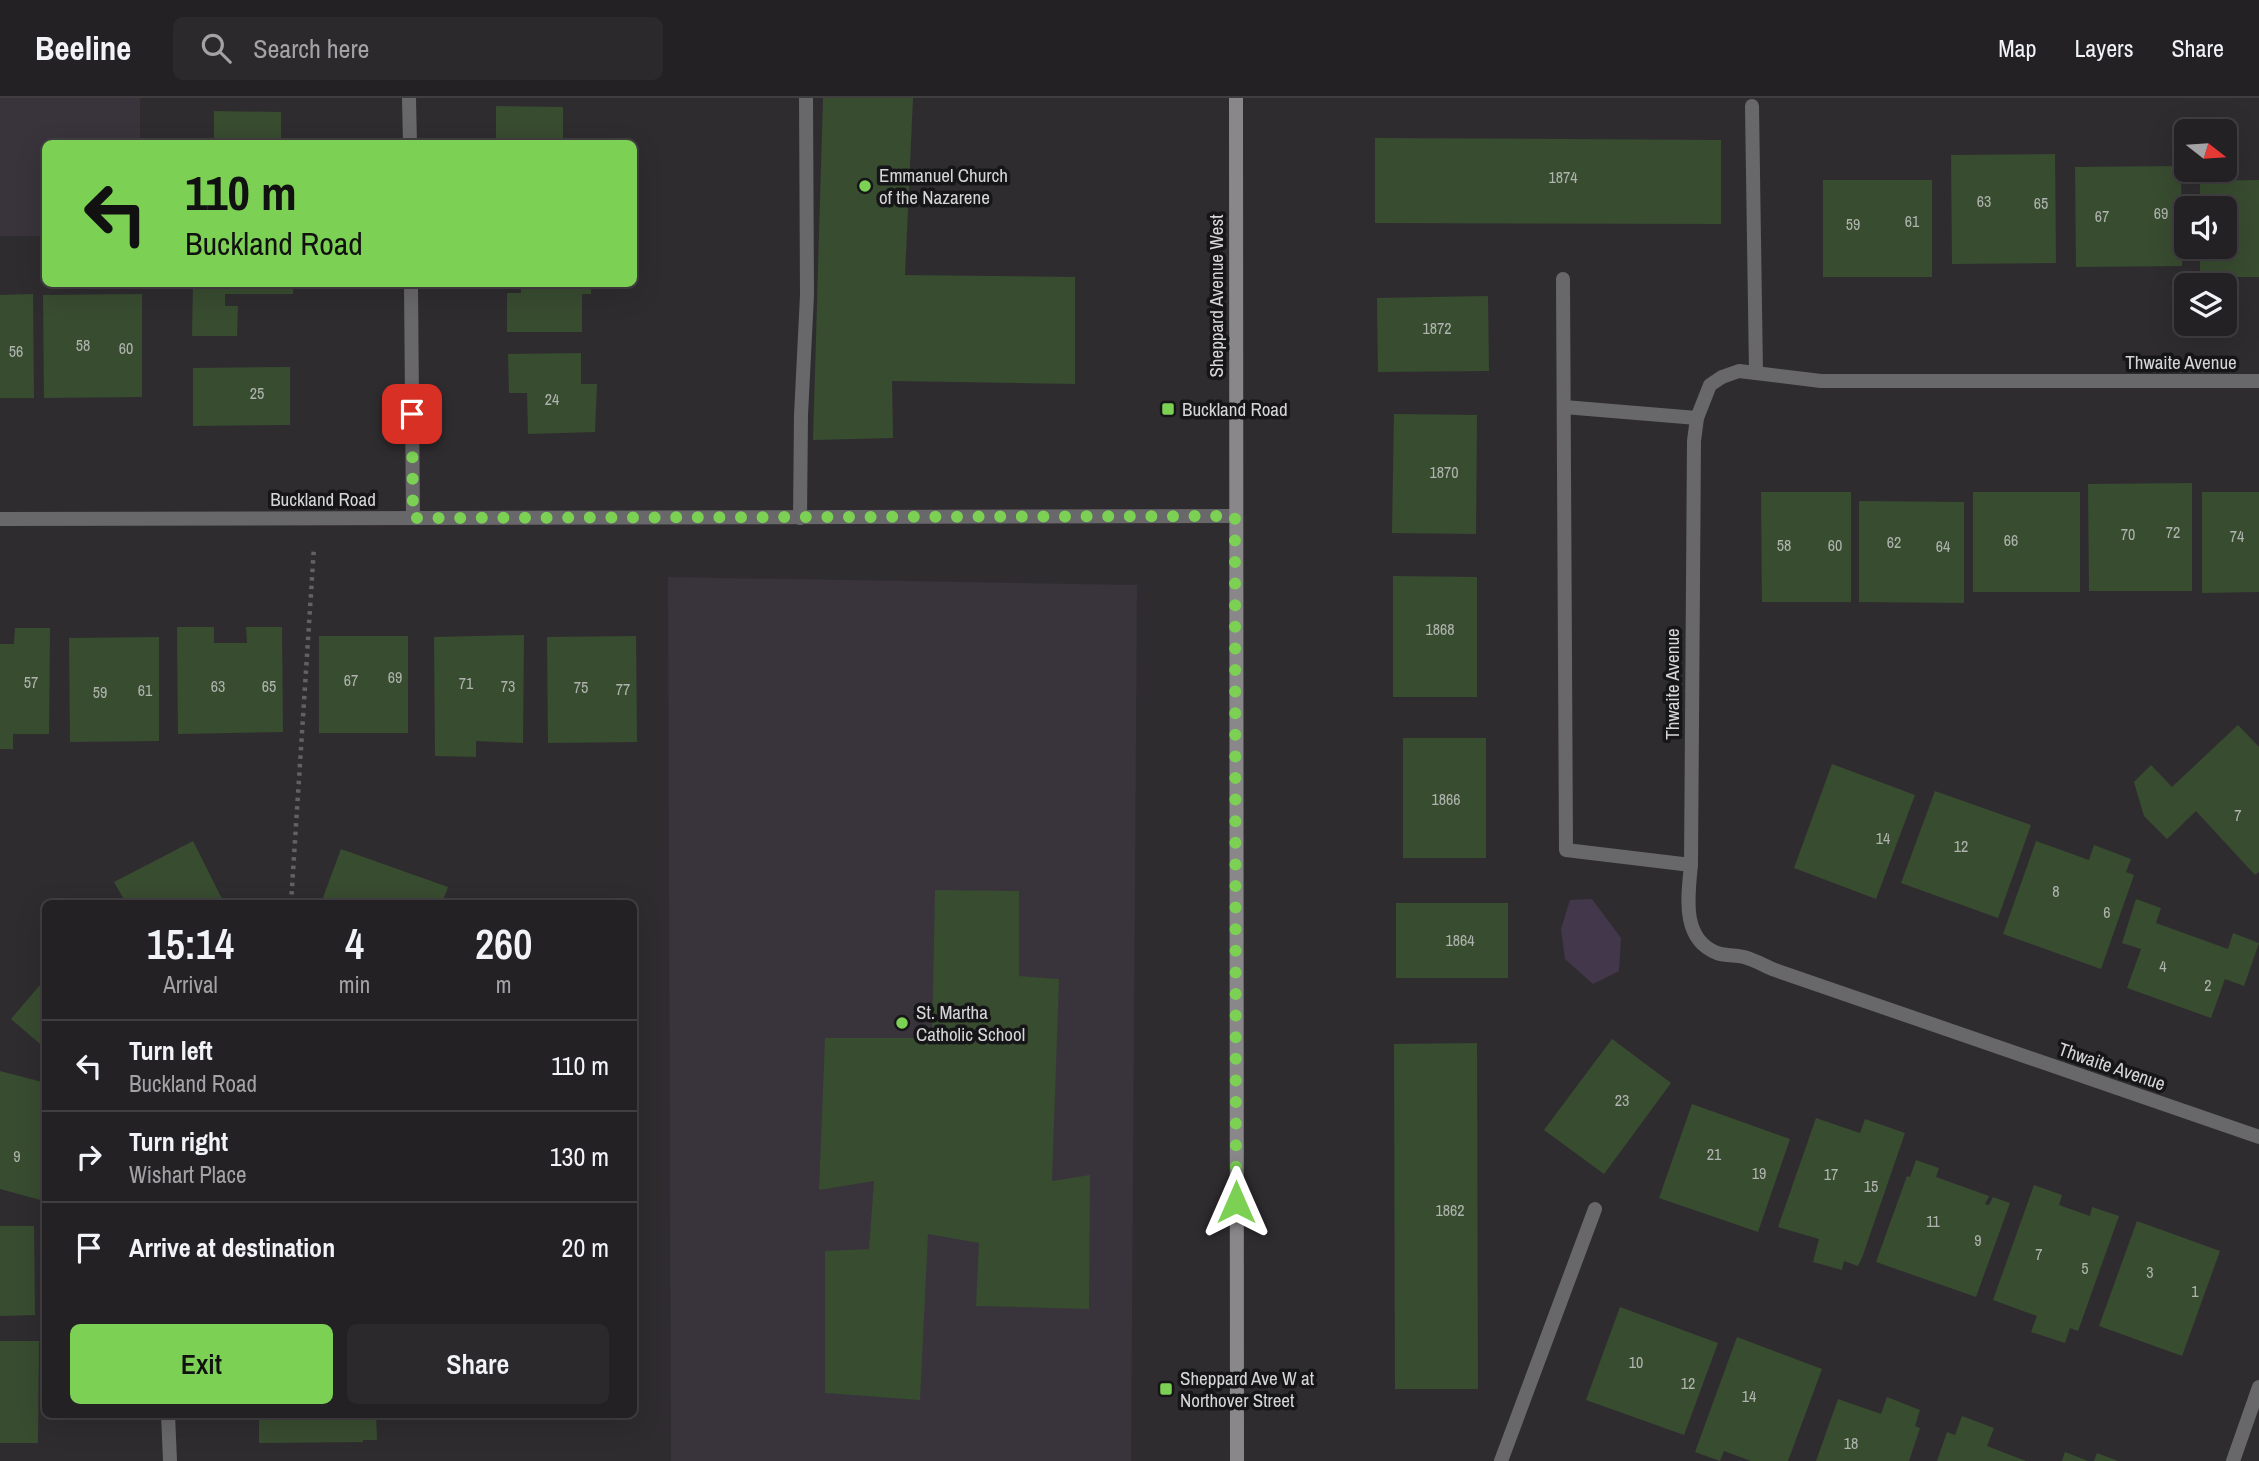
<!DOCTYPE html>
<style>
body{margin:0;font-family:"Archivo Narrow",sans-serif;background:#2b292c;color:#f1f3f6;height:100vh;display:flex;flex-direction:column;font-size:26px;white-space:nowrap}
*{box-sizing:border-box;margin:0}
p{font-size:23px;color:#a3a3a6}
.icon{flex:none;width:38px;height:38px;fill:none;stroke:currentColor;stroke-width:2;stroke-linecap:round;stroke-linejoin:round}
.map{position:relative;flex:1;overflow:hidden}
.side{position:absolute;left:42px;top:802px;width:595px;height:518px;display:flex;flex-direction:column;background:#232124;border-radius:10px;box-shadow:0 7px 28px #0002,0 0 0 2px #403e41}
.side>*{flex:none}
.guide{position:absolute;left:42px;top:42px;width:595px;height:147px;border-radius:10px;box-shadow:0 7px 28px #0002,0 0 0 2px #403e41;background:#7cd155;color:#111;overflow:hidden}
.needle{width:46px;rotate:107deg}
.tools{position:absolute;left:2174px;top:21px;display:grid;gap:14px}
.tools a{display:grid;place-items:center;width:63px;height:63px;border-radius:10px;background:#232124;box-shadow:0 7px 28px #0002,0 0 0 2px #403e41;font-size:35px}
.pin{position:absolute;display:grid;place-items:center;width:60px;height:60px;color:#fff;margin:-30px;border-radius:14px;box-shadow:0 4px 10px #0006}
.me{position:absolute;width:77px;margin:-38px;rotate:0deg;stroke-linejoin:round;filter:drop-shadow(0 0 5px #0008)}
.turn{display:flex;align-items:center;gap:24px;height:147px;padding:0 28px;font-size:32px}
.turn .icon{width:91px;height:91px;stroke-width:2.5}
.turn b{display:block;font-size:49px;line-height:60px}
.eta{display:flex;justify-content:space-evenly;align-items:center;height:119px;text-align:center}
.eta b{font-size:42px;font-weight:600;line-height:49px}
.action{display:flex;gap:14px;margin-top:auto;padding:14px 28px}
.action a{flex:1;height:80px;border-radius:10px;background:#7cd155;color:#111;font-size:28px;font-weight:600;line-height:80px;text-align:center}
.action a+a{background:#2b292c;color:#f1f3f6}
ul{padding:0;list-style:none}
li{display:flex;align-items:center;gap:21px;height:91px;padding:0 28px;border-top:2px solid #403e41}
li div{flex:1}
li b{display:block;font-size:26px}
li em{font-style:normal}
header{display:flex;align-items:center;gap:42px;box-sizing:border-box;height:98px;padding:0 35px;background:#232124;border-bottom:2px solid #403e41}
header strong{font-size:33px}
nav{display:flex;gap:38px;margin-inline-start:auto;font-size:24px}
.search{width:490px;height:63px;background:#2b292c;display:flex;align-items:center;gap:18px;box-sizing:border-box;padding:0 24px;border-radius:10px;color:#a3a3a6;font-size:26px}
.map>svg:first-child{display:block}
.built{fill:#39333c}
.green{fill:#43374b}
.building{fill:#384c30}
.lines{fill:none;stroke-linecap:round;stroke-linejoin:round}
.path{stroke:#636164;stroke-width:4.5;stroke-dasharray:3.5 5;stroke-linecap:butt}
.lane{stroke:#686769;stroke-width:14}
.street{stroke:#686769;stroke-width:14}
.secondary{stroke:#89878a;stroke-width:14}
.route{stroke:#7cd155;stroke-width:12;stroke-dasharray:0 21.6}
.poi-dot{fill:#7cd155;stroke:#161517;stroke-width:2.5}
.labels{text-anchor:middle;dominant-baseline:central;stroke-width:7;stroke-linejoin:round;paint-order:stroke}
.number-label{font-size:16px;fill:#aeb3ad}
.poi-label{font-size:19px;fill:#d6d5d7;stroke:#161517;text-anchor:start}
.street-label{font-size:19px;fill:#d6d5d7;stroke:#161517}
</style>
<header>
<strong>Beeline</strong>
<div class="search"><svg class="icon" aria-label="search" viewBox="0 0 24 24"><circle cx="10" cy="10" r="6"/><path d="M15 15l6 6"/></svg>Search here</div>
<nav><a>Map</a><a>Layers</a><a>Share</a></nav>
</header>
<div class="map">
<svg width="2259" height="1363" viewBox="0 0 2259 1363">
<rect width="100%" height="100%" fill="#2f2c30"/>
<g class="built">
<polygon points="0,0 140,0 140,45 46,46 45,138 0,138"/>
<polygon points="668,479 1137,487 1131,1363 671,1363"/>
</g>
<polygon class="green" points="1592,801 1621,840 1619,873 1593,886 1565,861 1561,831 1570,802"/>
<g class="building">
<polygon points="823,0 913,0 905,177 1075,179 1075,286 892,283 893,340 813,342"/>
<polygon points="496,8 563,9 563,46 496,46"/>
<polygon points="214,13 281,14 281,46 214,46"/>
<polygon points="1375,40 1721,42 1721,126 1375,125"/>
<polygon points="2055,56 2056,165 1952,166 1951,57"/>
<polygon points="2181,68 2182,168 2076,169 2075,69"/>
<rect x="1823" y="82" width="109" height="97"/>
<polygon points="2259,82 2259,179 2200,179 2200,149 2224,149 2224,110 2200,110 2200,83"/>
<polygon points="193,186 293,186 293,196 225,196 225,208 238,208 237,238 192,238"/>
<polygon points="521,186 591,186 591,196 582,196 582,234 507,234 507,195 521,195"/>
<polygon points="33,196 34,300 0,300 0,197"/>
<polygon points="142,196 142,299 44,300 43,197"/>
<polygon points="1488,198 1489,273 1378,274 1377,200"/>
<polygon points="581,255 581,286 597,286 595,334 528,336 527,295 509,295 508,256"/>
<polygon points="290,269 290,327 193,328 193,270"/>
<polygon points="1394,316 1477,317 1476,436 1392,435"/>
<polygon points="2192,385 2192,493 2089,493 2088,386"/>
<polygon points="1761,394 1851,394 1851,504 1762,504"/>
<rect x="1973" y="394" width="107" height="100"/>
<polygon points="2202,394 2259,394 2259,494 2202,495"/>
<polygon points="1859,403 1964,404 1964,505 1859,504"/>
<polygon points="1393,478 1477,479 1477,599 1393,599"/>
<polygon points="177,529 214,529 214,545 247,545 246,529 282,529 283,634 178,636"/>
<polygon points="15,530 50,530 49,636 13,636 13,651 0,651 0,546 14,546"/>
<polygon points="524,537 523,645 476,643 476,659 435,658 434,539"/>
<rect x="319" y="538" width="89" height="97"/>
<polygon points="636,538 637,644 548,645 547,539"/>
<polygon points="159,539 159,643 70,644 69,540"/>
<polygon points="2238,627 2259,649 2259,774 2255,777 2196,713 2167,741 2144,718 2134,684 2151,667 2172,689"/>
<rect x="1403" y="640" width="83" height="120"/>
<polygon points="1832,666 1915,697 1876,801 1794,770"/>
<polygon points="1935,693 2031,727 1998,820 1901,785"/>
<polygon points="193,743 224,805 126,805 114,784"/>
<polygon points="2036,743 2089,762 2094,747 2131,761 2126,774 2134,777 2101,871 2003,836"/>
<polygon points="341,751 448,789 442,805 321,805"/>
<polygon points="935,792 1019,793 1019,878 1059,881 1052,1083 1090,1077 1089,1211 976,1208 979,1145 928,1136 920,1302 825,1295 825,1153 869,1151 874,1083 819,1092 825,940 932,940"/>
<polygon points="2136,801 2161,810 2156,825 2228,851 2233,835 2259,845 2244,888 2225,881 2211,920 2127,890 2141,851 2122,845"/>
<rect x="1396" y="805" width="112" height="75"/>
<polygon points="46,880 46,951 11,921"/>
<polygon points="1612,941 1671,985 1604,1076 1544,1032"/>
<polygon points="1477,945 1478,1291 1395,1291 1394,946"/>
<polygon points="0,973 46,985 46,1095 44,1103 0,1091"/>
<polygon points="1692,1006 1790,1041 1758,1134 1659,1100"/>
<polygon points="1816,1020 1860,1035 1865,1021 1905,1035 1863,1157 1858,1168 1844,1163 1842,1172 1813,1164 1819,1141 1778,1129"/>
<polygon points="1916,1062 1939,1070 1936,1079 1989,1098 1985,1106 1989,1107 1993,1099 2010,1105 1976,1199 1876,1164 1907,1078 1910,1079"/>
<polygon points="2034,1087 2062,1097 2059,1107 2090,1118 2092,1109 2119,1118 2078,1233 2070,1230 2065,1245 2031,1234 2037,1218 1993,1202"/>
<polygon points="2137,1123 2220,1153 2182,1258 2099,1228"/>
<polygon points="0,1128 34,1128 35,1217 0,1218"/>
<polygon points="634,1199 636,1199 637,1310 634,1310"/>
<polygon points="1620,1209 1718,1245 1684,1337 1586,1302"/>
<polygon points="1737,1239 1822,1271 1788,1363 1751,1363 1724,1353 1720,1363 1695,1354"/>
<polygon points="0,1243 39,1243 38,1345 0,1345"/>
<polygon points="1887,1299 1920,1312 1915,1328 1920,1330 1909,1363 1816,1363 1838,1301 1881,1316"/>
<polygon points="259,1316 376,1316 377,1342 363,1342 363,1344 259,1345"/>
<polygon points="1962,1318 1994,1330 1987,1348 2026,1363 1937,1363 1947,1334 1955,1337"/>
<polygon points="2065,1354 2088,1363 2062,1363"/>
<polygon points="2097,1355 2118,1363 2094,1363"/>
</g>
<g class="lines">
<polyline class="path" points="291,805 314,449"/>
<g class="lane">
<polyline points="1752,8 1756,275"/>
<polyline points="1563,181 1566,752 1691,767"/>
<polyline points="1564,309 1697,320"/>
<polyline points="800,420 801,317 807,197 806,0"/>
<polyline points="1501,1363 1595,1111"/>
</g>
<g class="street">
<polyline points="409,0 410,46"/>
<polyline points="411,186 413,420"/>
<path d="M 2259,283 L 1821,283 L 1739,273 L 1722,279 L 1710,287 L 1697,320 L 1694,343 L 1691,767 C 1688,798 1681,841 1717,855 C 1726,858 1735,857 1744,859 C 1755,862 1765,868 1775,872 L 2259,1039"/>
<polyline points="0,421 1235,418"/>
<polyline points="168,1316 170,1363"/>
<polyline points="2233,1363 2259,1289"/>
</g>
<polyline class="secondary" points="1236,0 1237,1363"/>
</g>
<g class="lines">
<polyline class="route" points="412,316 413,420 1235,418 1236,1104"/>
</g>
<g class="poi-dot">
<circle cx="865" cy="88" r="7"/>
<rect x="1161" y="304" width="14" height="14" rx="3.5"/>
<circle cx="902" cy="925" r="7"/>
<rect x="1159" y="1284" width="14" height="14" rx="3.5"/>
</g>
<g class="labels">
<g class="number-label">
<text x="1563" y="79">1874</text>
<text x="1984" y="103">63</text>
<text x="2041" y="105">65</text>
<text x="2161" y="115">69</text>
<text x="2102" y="118">67</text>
<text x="1912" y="123">61</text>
<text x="1853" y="126">59</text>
<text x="1437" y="230">1872</text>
<text x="83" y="247">58</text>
<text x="126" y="250">60</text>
<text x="16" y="253">56</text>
<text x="257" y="295">25</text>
<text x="552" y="301">24</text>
<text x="1444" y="374">1870</text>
<text x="2173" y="434">72</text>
<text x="2128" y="436">70</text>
<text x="2237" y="438">74</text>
<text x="2011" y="442">66</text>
<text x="1894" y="444">62</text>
<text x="1784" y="447">58</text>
<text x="1835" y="447">60</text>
<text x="1943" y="448">64</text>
<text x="1440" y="531">1868</text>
<text x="395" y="579">69</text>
<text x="351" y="582">67</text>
<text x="31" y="584">57</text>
<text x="466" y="585">71</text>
<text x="218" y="588">63</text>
<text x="269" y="588">65</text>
<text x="508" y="588">73</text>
<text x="581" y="589">75</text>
<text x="623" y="591">77</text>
<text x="145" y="592">61</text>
<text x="100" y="594">59</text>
<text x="1446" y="701">1866</text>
<text x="2238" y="717">7</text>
<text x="1883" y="740">14</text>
<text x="1961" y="748">12</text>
<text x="2056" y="793">8</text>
<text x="2107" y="814">6</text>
<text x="1460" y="842">1864</text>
<text x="2163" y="868">4</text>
<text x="2208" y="887">2</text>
<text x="1622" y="1002">23</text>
<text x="1714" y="1056">21</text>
<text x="17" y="1058">9</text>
<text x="1759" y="1075">19</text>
<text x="1831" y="1076">17</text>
<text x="1871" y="1088">15</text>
<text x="1450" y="1112">1862</text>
<text x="1933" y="1123">11</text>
<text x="1978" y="1142">9</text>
<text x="2039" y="1156">7</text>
<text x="2085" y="1170">5</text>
<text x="2150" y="1174">3</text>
<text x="2195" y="1193">1</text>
<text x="1636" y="1264">10</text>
<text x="1688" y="1285">12</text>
<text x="1749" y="1298">14</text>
<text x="1851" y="1345">18</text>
</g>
<g class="poi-label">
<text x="879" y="77">Emmanuel Church<tspan x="879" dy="22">of the Nazarene</tspan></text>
<text x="1182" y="311">Buckland Road</text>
<text x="916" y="914">St. Martha<tspan x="916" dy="22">Catholic School</tspan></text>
<text x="1180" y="1280">Sheppard Ave W at<tspan x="1180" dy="22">Northover Street</tspan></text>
</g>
<g class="street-label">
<text transform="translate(1216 198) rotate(-90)">Sheppard Avenue West</text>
<text x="2181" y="264">Thwaite Avenue</text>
<text x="323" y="401">Buckland Road</text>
<text transform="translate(1672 586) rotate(-90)">Thwaite Avenue</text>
<text transform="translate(2112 968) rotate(19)">Thwaite Avenue</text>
</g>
</g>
</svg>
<div class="tools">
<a><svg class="needle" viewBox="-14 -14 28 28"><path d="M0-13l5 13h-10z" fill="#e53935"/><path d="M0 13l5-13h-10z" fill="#a3a3a6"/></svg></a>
<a><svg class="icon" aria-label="sound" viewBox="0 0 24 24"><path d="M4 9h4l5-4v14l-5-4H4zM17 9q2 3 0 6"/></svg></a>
<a><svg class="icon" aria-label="layers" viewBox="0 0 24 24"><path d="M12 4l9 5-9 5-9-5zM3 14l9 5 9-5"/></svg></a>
</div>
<div class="pin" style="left:412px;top:316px;background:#d93025"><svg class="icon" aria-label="arrive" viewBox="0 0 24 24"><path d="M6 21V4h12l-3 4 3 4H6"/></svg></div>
<svg class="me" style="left:1236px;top:1104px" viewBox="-20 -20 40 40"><path d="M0-17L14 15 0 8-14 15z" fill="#7cd155" stroke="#fff" stroke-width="4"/></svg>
<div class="guide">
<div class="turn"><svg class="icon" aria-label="left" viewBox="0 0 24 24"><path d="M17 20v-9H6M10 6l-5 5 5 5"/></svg><div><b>110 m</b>Buckland Road</div></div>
</div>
<section class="side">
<div class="eta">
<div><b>15:14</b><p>Arrival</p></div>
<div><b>4</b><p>min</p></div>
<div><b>260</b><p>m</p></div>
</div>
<ul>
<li><svg class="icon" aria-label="left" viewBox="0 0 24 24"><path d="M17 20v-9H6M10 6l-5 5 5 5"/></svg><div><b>Turn left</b><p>Buckland Road</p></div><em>110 m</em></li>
<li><svg class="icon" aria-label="right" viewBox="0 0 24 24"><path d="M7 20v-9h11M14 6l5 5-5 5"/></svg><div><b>Turn right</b><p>Wishart Place</p></div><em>130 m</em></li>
<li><svg class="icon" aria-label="arrive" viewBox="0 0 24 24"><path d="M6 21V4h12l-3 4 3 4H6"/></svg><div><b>Arrive at destination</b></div><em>20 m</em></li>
</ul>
<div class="action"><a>Exit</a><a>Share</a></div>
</section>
</div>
